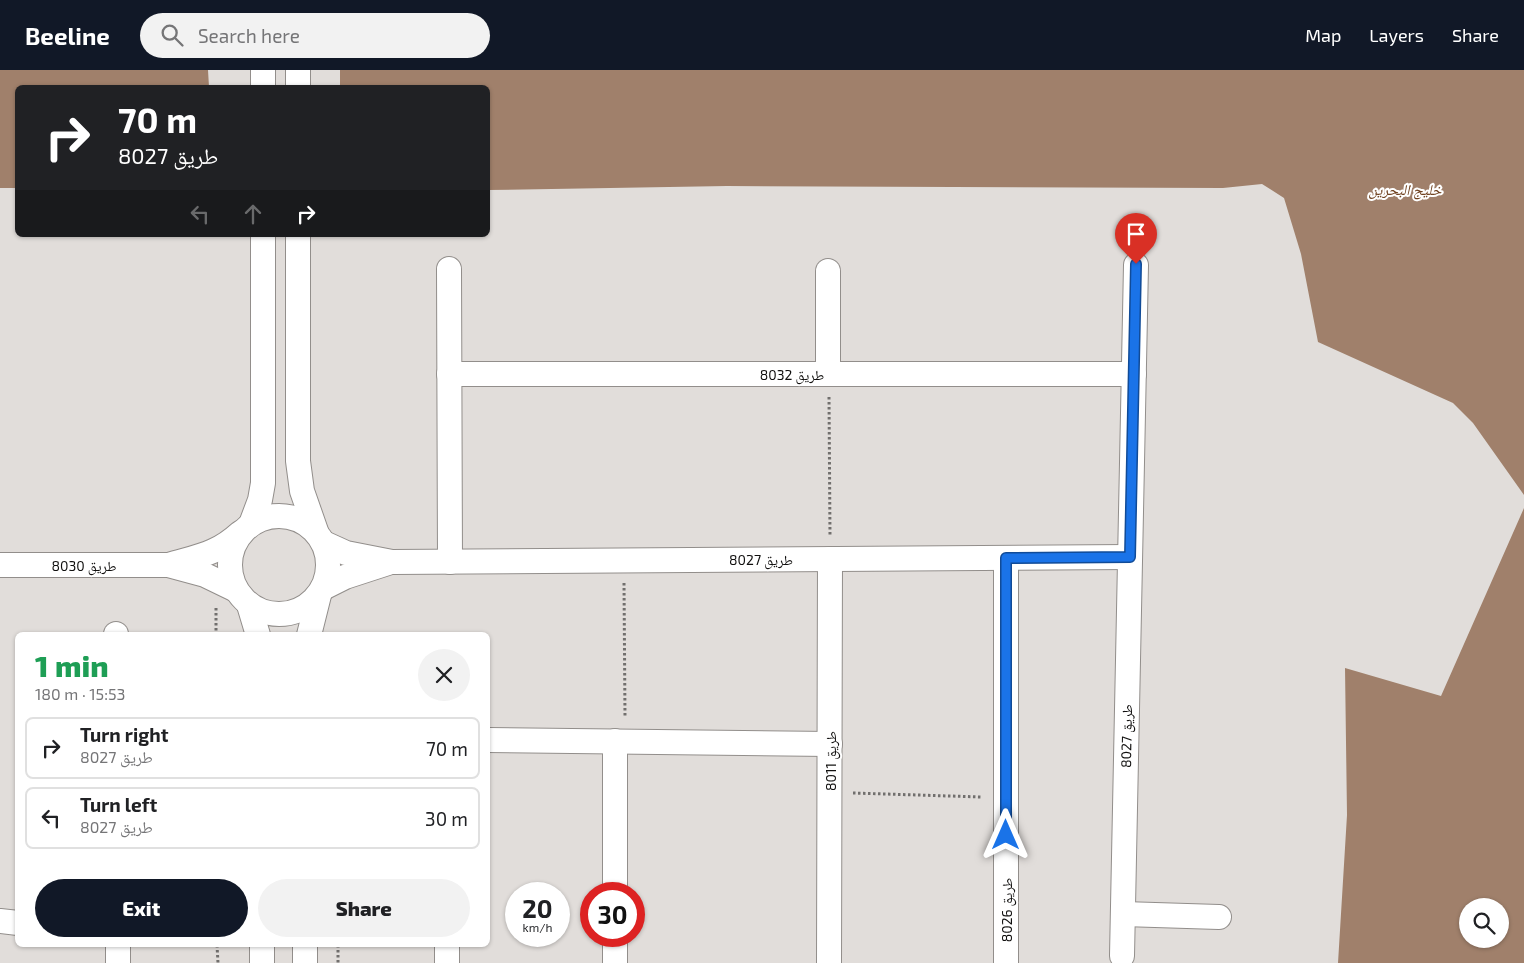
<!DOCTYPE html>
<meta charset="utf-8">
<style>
body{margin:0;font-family:"Exo 2","Noto Naskh Arabic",sans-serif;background:#f2f2f2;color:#202124;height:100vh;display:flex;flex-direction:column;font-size:19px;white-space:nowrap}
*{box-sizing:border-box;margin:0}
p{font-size:16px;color:#757577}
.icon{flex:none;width:28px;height:28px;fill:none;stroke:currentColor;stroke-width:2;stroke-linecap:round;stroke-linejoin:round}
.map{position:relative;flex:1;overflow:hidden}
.drawer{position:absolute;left:15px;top:562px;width:475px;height:315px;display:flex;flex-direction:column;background:#fff;border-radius:8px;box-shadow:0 1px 4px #0004}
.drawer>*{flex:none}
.banner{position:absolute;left:15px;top:15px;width:475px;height:152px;border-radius:8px;box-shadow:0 1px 4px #0004;background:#202124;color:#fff;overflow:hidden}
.controls{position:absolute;left:1459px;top:828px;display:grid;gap:10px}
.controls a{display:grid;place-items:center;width:50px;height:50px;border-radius:50%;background:#fff;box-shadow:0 1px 4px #0004;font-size:25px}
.speed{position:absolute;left:505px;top:812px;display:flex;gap:10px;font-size:25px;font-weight:700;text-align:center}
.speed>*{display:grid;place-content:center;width:65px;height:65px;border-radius:50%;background:#fff;box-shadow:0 1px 4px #0004;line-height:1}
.speed small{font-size:12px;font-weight:400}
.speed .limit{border:8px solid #d22;background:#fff;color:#111}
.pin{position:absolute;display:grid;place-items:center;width:42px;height:42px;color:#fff;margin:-51px -21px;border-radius:50% 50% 50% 0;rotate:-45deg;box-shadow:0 0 5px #0007}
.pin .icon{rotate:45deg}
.me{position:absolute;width:55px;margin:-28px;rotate:0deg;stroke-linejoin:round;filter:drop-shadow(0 0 4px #0008)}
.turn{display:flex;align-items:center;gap:18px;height:105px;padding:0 20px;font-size:22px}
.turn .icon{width:65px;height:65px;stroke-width:2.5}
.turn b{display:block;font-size:35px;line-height:42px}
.lanes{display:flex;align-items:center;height:48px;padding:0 20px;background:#0003;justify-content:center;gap:25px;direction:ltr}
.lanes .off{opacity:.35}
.round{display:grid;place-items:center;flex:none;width:52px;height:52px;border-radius:26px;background:#f2f2f2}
.overview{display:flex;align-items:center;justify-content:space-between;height:85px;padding:0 20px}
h1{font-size:30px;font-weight:800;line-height:38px;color:#1e9e55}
.button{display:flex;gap:10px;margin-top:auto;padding:10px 20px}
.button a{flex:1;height:58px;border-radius:30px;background:#111827;color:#fff;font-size:20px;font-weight:800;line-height:58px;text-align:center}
.button a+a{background:#f2f2f2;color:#202124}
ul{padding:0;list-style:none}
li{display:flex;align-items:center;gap:15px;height:62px;margin:0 10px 8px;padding:0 10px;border:2px solid #e0e0e0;border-radius:8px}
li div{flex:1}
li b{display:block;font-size:19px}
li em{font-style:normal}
header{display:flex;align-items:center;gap:30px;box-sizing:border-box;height:70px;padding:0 25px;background:#111827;color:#fff}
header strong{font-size:24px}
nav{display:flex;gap:28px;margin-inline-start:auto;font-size:18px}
.search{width:350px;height:45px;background:#f2f2f2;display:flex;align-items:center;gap:12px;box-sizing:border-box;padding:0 18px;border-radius:28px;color:#757577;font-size:19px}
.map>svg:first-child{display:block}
.water{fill:#a0806b;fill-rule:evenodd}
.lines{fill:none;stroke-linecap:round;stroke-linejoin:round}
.minor-casing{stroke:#928e8b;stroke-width:26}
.path{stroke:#716f6d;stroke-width:3;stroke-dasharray:2.5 2.5;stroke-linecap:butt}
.minor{stroke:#fff;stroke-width:24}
.route-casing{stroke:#114b97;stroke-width:12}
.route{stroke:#1a73e8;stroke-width:9}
.labels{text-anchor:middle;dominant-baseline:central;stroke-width:4;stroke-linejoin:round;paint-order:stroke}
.street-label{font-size:14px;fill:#100f0e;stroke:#fff}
.water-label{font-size:15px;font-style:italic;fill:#6f411f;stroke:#fff}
</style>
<header>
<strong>Beeline</strong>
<div class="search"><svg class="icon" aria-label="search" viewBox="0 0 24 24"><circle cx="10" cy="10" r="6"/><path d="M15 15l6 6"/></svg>Search here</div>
<nav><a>Map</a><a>Layers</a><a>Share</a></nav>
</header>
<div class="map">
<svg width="1524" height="893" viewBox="0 0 1524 893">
<rect width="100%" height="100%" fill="#e1ddda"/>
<g class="water">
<polygon points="0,0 208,0 209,17 18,18 17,118 0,118"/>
<polygon points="340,0 1524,0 1524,425 1473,353 1453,333 1318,272 1301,184 1284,128 1262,114 1223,118 727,116 488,120 488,18 340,17"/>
<path d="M 1524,438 L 1524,893 L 1338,893 L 1347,745 L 1345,598 L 1441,626 ZM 1500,836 L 1500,869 L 1468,869 L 1468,836 Z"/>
</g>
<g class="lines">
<defs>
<g id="minor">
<polyline points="263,0 263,18"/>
<polyline points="298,18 298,0"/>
<polyline points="298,165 298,391 302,421 316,461"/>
<polyline points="449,199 450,492"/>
<polyline points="828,201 828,304"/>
<polyline points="449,304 1134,304"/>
<circle cx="279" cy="495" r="49"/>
<polyline points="251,454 260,430 263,413 263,165"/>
<polyline points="324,473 346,483 392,492 1130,487"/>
<polyline points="0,495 168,495 205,505 236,520"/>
<path d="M 169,495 C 199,486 217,484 240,463"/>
<polyline points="323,518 345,507 388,493"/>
<polyline points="249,535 258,565"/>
<polyline points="116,564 116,565"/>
<polyline points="309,565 319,525"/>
<polyline points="488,670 830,674"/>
<polyline points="615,824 615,671"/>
<polyline points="1123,844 1219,847"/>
<polyline points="0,851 18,853"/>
<polyline points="118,875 118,893"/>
<polyline points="305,875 305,893"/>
<polyline points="1122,886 1136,195"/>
<polyline points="262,893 262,875"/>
<polyline points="447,893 447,875"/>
<polyline points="615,893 615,866"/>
<polyline points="829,893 830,489"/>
<polyline points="1006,893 1006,488"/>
</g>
</defs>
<use href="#minor" class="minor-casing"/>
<g class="path">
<polyline points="829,327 830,466"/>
<polyline points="624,513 625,647"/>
<polyline points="216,538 216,565"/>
<polyline points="853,723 981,727"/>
<polyline points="217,875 218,893"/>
<polyline points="338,875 338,893"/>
</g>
<use href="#minor" class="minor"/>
</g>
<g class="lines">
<defs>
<polyline id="route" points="1006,765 1006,488 1130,487 1136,194"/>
</defs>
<use href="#route" class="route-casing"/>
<use href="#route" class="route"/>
</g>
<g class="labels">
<g class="street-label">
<text x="792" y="304">طريق 8032</text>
<text x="761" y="489">طريق 8027</text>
<text x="84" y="495">طريق 8030</text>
<text transform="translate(1126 666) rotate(-89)">طريق 8027</text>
<text transform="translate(830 691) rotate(-90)">طريق 8011</text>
<text transform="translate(1006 840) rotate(-90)">طريق 8026</text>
</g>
<g class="water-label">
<text x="1405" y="119">خليج البحرين</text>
</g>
</g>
</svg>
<div class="controls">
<a><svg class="icon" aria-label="search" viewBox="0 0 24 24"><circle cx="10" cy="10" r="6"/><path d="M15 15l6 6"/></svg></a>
</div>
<div class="speed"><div>20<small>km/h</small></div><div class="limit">30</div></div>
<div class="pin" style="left:1136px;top:194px;background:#d93025"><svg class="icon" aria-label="arrive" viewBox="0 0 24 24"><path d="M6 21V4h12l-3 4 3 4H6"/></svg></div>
<svg class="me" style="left:1006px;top:765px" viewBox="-20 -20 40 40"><path d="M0-17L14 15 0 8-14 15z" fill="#1a73e8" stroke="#fff" stroke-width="4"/></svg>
<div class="banner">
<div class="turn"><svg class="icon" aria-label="right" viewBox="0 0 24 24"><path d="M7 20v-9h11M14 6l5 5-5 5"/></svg><div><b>70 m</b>طريق 8027</div></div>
<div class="lanes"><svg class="icon off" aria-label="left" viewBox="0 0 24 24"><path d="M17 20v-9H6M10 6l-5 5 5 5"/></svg><svg class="icon off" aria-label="ahead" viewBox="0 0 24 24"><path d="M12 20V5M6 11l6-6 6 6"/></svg><svg class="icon" aria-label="right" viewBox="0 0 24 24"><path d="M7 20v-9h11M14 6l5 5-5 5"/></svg></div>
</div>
<section class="drawer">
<div class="overview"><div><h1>1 min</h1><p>180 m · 15:53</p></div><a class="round"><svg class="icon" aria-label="close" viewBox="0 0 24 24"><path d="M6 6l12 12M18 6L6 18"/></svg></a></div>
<ul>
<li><svg class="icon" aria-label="right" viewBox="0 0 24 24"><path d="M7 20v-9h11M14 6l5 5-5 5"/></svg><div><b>Turn right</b><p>طريق 8027</p></div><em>70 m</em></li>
<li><svg class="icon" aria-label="left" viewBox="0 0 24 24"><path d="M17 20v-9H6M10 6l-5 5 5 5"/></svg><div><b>Turn left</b><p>طريق 8027</p></div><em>30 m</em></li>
</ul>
<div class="button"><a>Exit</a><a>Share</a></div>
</section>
</div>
